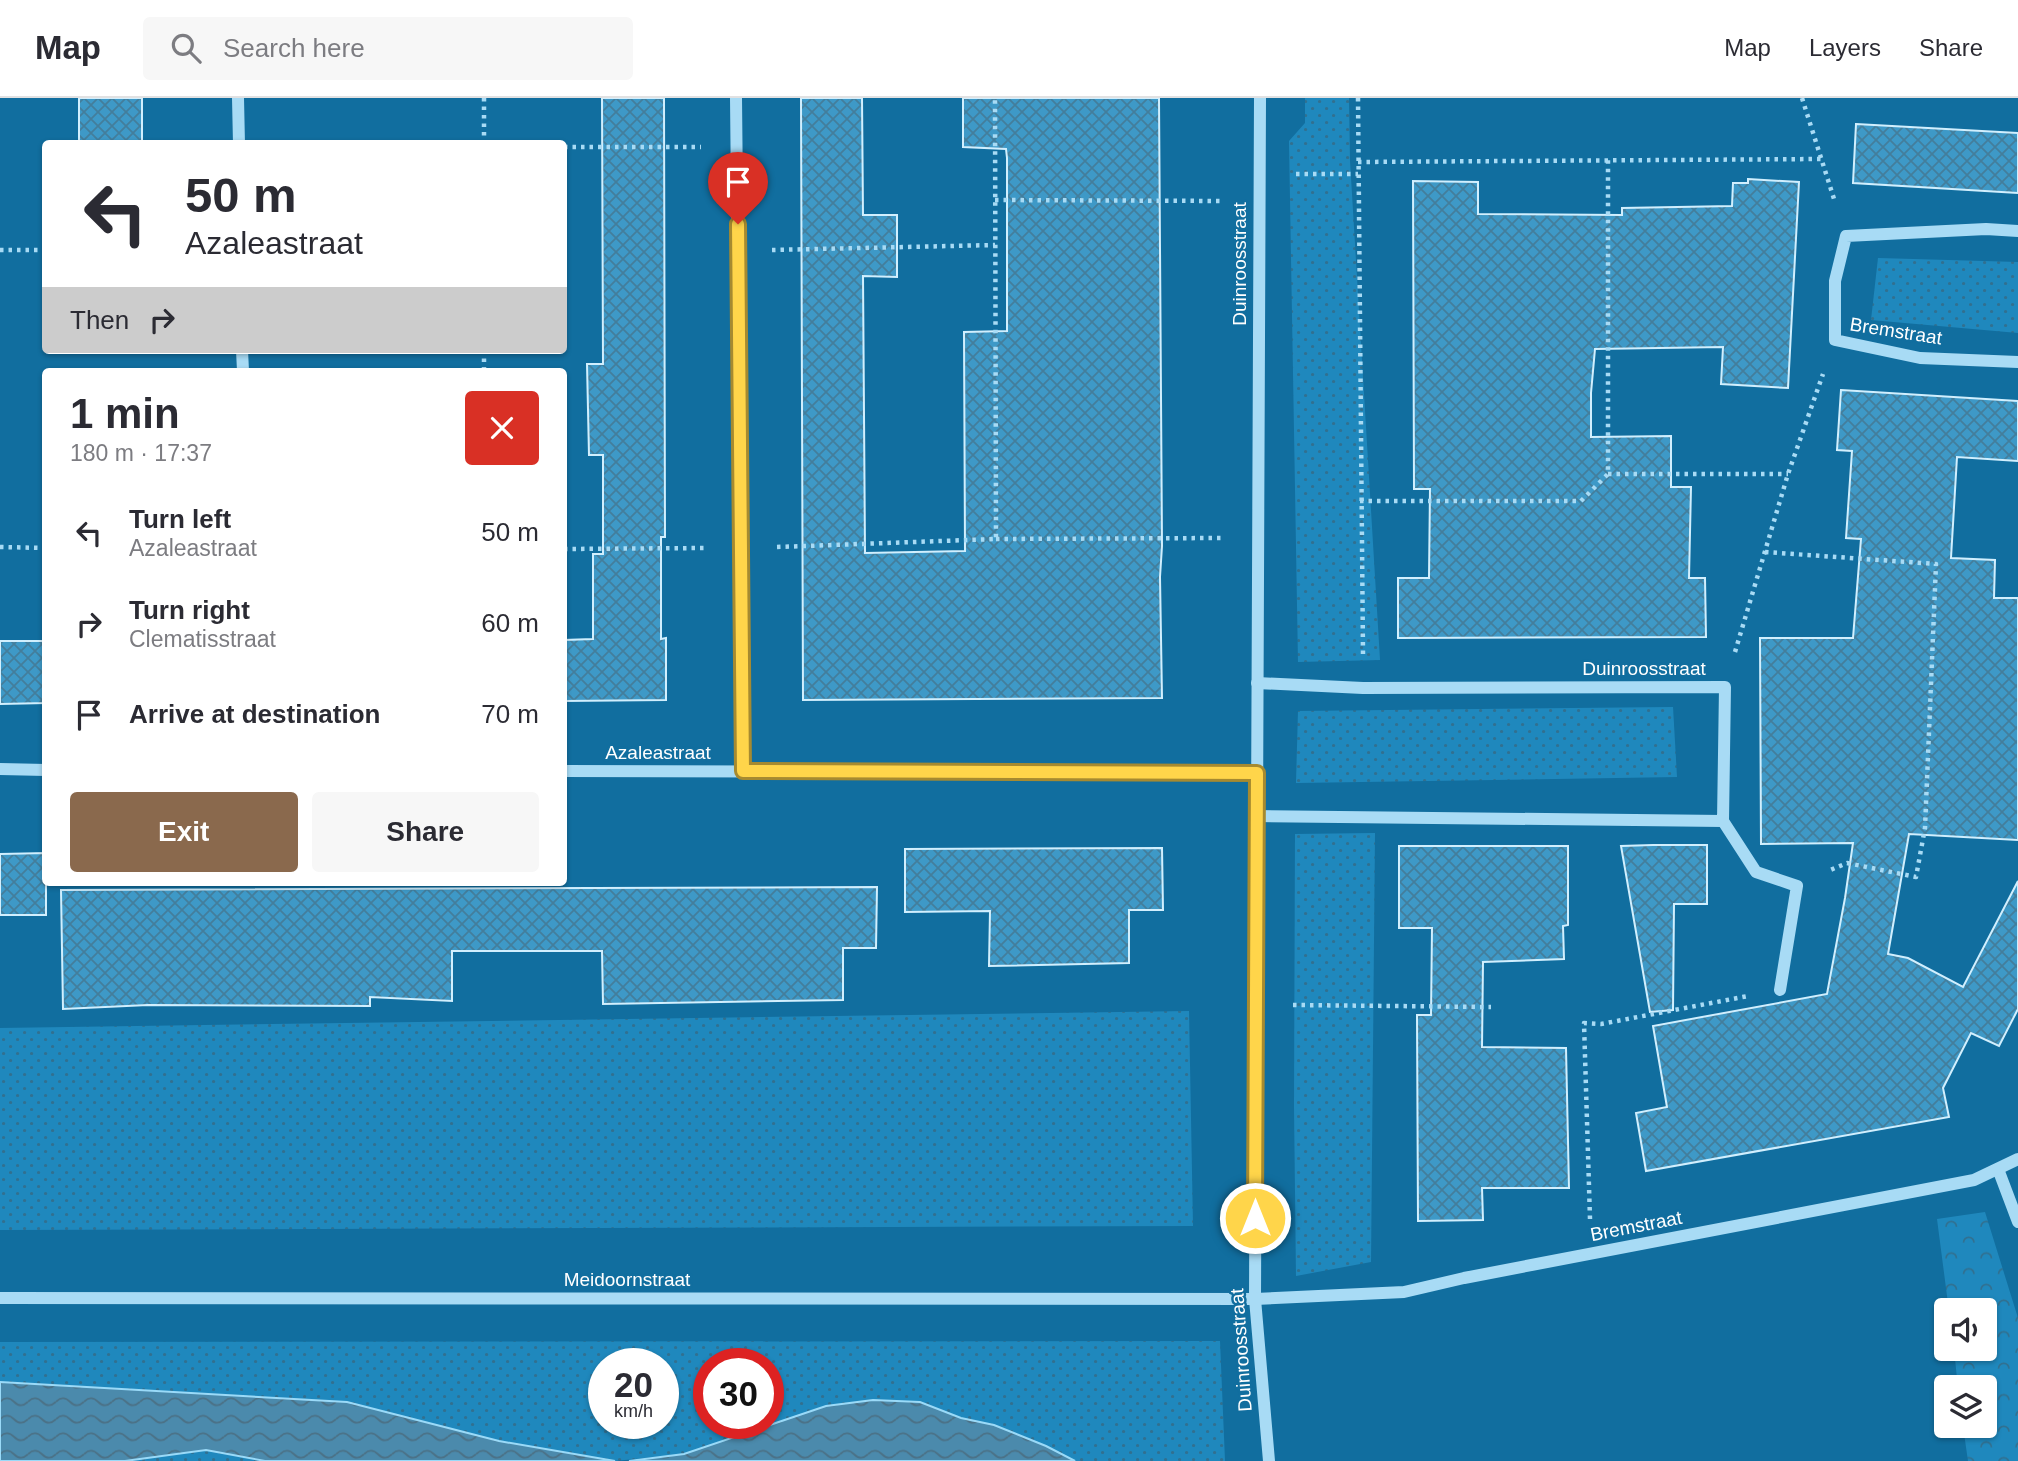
<!DOCTYPE html>
<meta charset="utf-8">
<style>
body{margin:0;font-family:Arial,sans-serif;background:#f7f7f7;color:#2b2b33;height:100vh;display:flex;flex-direction:column;font-size:26px;white-space:nowrap}
*{box-sizing:border-box;margin:0}
p{font-size:23px;color:#7c7c81}
.icon{flex:none;width:38px;height:38px;fill:none;stroke:currentColor;stroke-width:2;stroke-linecap:round;stroke-linejoin:round}
.map{position:relative;flex:1;overflow:hidden}
.sheet{position:absolute;left:42px;top:270px;width:525px;height:518px;display:flex;flex-direction:column;background:#fff;border-radius:7px;box-shadow:0 2px 5px #0004}
.sheet>*{flex:none}
.banner{position:absolute;left:42px;top:42px;width:525px;height:214px;border-radius:7px;box-shadow:0 2px 5px #0004;background:#fff;color:#2b2b33;overflow:hidden}
.tools{position:absolute;left:1934px;top:1200px;display:grid;gap:14px}
.tools a{display:grid;place-items:center;width:63px;height:63px;border-radius:7px;background:#fff;box-shadow:0 2px 5px #0004;font-size:35px}
.speed{position:absolute;left:588px;top:1250px;display:flex;gap:14px;font-size:35px;font-weight:700;text-align:center}
.speed>*{display:grid;place-content:center;width:91px;height:91px;border-radius:50%;background:#fff;box-shadow:0 2px 5px #0004;line-height:1}
.speed small{font-size:18px;font-weight:400}
.speed .limit{border:10px solid #d22;background:#fff;color:#111}
.pin{position:absolute;display:grid;place-items:center;width:60px;height:60px;color:#fff;margin:-72px -30px;border-radius:50% 50% 50% 0;rotate:-45deg;box-shadow:0 0 7px #0007}
.pin .icon{rotate:45deg}
.me{position:absolute;width:77px;margin:-38px;rotate:0deg;stroke-linejoin:round;filter:drop-shadow(0 0 5px #0008)}
.turn{display:flex;align-items:center;gap:24px;height:147px;padding:0 28px;font-size:32px}
.turn .icon{width:91px;height:91px;stroke-width:2.5}
.turn b{display:block;font-size:49px;line-height:60px}
.then{display:flex;align-items:center;height:66px;padding:0 28px;background:#0003;gap:14px;font-size:26px}
.round{display:grid;place-items:center;flex:none;width:74px;height:74px;border-radius:7px;background:#f7f7f7}
.overview{display:flex;align-items:center;justify-content:space-between;height:119px;padding:0 28px}
h1{font-size:42px;font-weight:800;line-height:52px}
.action{display:flex;gap:14px;margin-top:auto;padding:14px 28px}
.action a{flex:1;height:80px;border-radius:7px;background:#8a694d;color:#fff;font-size:28px;font-weight:800;line-height:80px;text-align:center}
.action a+a{background:#f7f7f7;color:#2b2b33}
ul{padding:0;list-style:none}
li{display:flex;align-items:center;gap:21px;height:91px;padding:0 28px}
li div{flex:1}
li b{display:block;font-size:26px}
li em{font-style:normal}
header{display:flex;align-items:center;gap:42px;box-sizing:border-box;height:98px;padding:0 35px;background:#fff;border-bottom:2px solid #e1e1e2}
header strong{font-size:33px}
nav{display:flex;gap:38px;margin-inline-start:auto;font-size:24px}
.search{width:490px;height:63px;background:#f7f7f7;display:flex;align-items:center;gap:18px;box-sizing:border-box;padding:0 24px;border-radius:7px;color:#7c7c81;font-size:26px}
.map>svg:first-child{display:block}
.grass{fill:url(#grass-dots);fill-rule:evenodd}
.forest{fill:url(#forest-crowns)}
.water{fill:url(#water-waves);stroke:#9adaf8;stroke-width:2}
.building{fill:url(#building-cross-hatch);stroke:#d1effe;stroke-width:2}
.lines{fill:none;stroke-linecap:round;stroke-linejoin:round}
.path{stroke:#a8dbf5;stroke-width:4.5;stroke-dasharray:3.5 5;stroke-linecap:butt}
.minor{stroke:#a8dbf5;stroke-width:12}
.route-casing{stroke:#a68a30;stroke-width:18}
.route{stroke:#ffd54a;stroke-width:12}
.labels{text-anchor:middle;dominant-baseline:central;stroke-width:5;stroke-linejoin:round;paint-order:stroke}
.street-label{font-size:19px;fill:#fff;stroke:#116e9f}
</style>
<header>
<strong>Map</strong>
<div class="search"><svg class="icon" aria-label="search" viewBox="0 0 24 24"><circle cx="10" cy="10" r="6"/><path d="M15 15l6 6"/></svg>Search here</div>
<nav><a>Map</a><a>Layers</a><a>Share</a></nav>
</header>
<div class="map">
<svg width="2018" height="1363" viewBox="0 0 2018 1363">
<defs>
<pattern id="grass-dots" width="8" height="8" patternUnits="userSpaceOnUse" patternTransform="scale(1.75)"><rect width="8" height="8" fill="#1f88bd"/><path d="M2 2h.1M6 6h.1" fill="none" stroke="#317090" stroke-width="1.8" stroke-linecap="round"/></pattern>
<pattern id="forest-crowns" width="20" height="18" patternUnits="userSpaceOnUse" patternTransform="scale(1.75)"><rect width="20" height="18" fill="#1f88bd"/><path d="M2 6a3 3 0 1 1 6 0M12 15a3 3 0 1 1 6 0" fill="none" stroke="#317090"/></pattern>
<pattern id="water-waves" width="16" height="10" patternUnits="userSpaceOnUse" patternTransform="scale(1.75)"><rect width="16" height="10" fill="#4b8aac"/><path d="M0 5q4-4 8 0t8 0" fill="none" stroke="#4b7186"/></pattern>
<pattern id="building-cross-hatch" width="8" height="8" patternUnits="userSpaceOnUse" patternTransform="scale(1.75)"><rect width="8" height="8" fill="#3e99c7"/><path d="M0 0l8 8M0 8l8-8" fill="none" stroke="#437e9c"/></pattern>
</defs>
<rect width="100%" height="100%" fill="#116e9f"/>
<g class="grass">
<polygon points="1305,0 1349,0 1350,63 1380,562 1298,564 1289,43 1305,25"/>
<polygon points="1878,160 2018,164 2018,235 1871,222"/>
<polygon points="1673,609 1677,679 1296,685 1298,613"/>
<polygon points="1375,735 1371,1164 1296,1178 1294,1008 1295,736"/>
<polygon points="1189,913 1193,1128 0,1132 0,930"/>
<path d="M 1220,1243 L 1225,1363 L 1075,1363 L 1046,1348 L 994,1327 L 961,1320 L 920,1304 L 873,1302 L 826,1308 L 684,1356 L 615,1363 L 499,1343 L 347,1304 L 0,1284 L 0,1244 ZM 604,1265 L 663,1265 L 663,1325 L 604,1325 ZM 709,1265 L 768,1265 L 768,1325 L 709,1325 Z"/>
<polygon points="206,1352 265,1363 125,1363"/>
</g>
<polygon class="forest" points="1985,1114 2018,1220 2018,1363 1968,1363 1963,1328 1984,1328 1984,1290 1958,1290 1954,1251 1984,1251 1984,1213 1949,1213 1937,1121"/>
<g class="water">
<polygon points="0,1284 347,1304 499,1343 615,1363 265,1363 206,1352 125,1363 0,1363"/>
<polygon points="873,1302 920,1304 961,1320 994,1327 1046,1348 1075,1363 629,1363 684,1356 826,1308"/>
</g>
<g class="building">
<rect x="79" y="0" width="63" height="46"/>
<polygon points="602,0 664,0 665,439 661,439 661,541 666,540 666,602 564,603 564,542 593,541 593,456 603,456 603,357 589,357 587,266 603,266"/>
<polygon points="801,0 862,0 863,117 897,117 897,179 863,178 865,455 965,453 964,234 1007,233 1007,60 1006,51 963,49 963,0 1159,0 1162,448 1160,479 1162,600 803,602"/>
<polygon points="1856,26 2018,35 2018,95 1853,85"/>
<polygon points="1748,81 1799,84 1788,290 1721,286 1723,249 1595,251 1591,295 1591,339 1671,338 1671,389 1691,389 1689,480 1705,480 1706,539 1398,540 1398,480 1429,480 1430,391 1414,391 1413,83 1478,84 1478,116 1622,117 1622,110 1732,108 1733,85 1748,85"/>
<polygon points="1841,292 2018,303 2018,363 1957,359 1951,460 1995,462 1994,500 2018,500 2018,742 1909,736 1888,856 1908,860 1963,889 2018,783 2018,911 1999,948 1971,935 1943,990 1949,1019 1646,1073 1636,1015 1667,1009 1653,928 1827,896 1845,800 1853,745 1761,746 1760,540 1853,540 1861,441 1846,440 1852,353 1837,352"/>
<polygon points="0,543 46,543 46,605 0,606"/>
<polygon points="1653,747 1707,747 1707,806 1674,806 1673,912 1650,914 1621,748"/>
<polygon points="1399,748 1568,748 1568,827 1563,828 1564,861 1483,864 1482,949 1566,950 1569,1090 1482,1090 1483,1122 1418,1123 1417,917 1431,917 1432,830 1399,830"/>
<polygon points="1162,750 1163,812 1129,812 1129,865 989,868 990,813 905,814 905,751"/>
<polygon points="46,755 46,817 0,817 0,756"/>
<polygon points="877,789 876,850 843,850 843,902 603,906 602,853 452,853 452,903 370,899 370,908 148,907 63,911 61,792"/>
</g>
<g class="lines">
<g class="path">
<polyline points="484,0 484,46"/>
<polyline points="1358,0 1363,556"/>
<polyline points="1802,0 1835,104"/>
<polyline points="564,49 701,49"/>
<polyline points="1358,64 1821,61"/>
<polyline points="1296,76 1358,76"/>
<polyline points="995,102 1223,103"/>
<polyline points="0,152 46,152"/>
<polyline points="772,152 995,147"/>
<polyline points="484,252 484,273"/>
<polyline points="1608,376 1788,376"/>
<polyline points="1360,403 1581,403 1608,376 1608,62"/>
<polyline points="996,441 1223,440"/>
<polyline points="0,449 46,450"/>
<polyline points="777,449 996,441 995,0"/>
<polyline points="564,451 705,450"/>
<polyline points="1765,454 1936,466 1925,730 1916,779 1847,765 1828,773"/>
<polyline points="1735,554 1788,376 1823,276"/>
<polyline points="1293,907 1491,909"/>
<polyline points="1590,1121 1584,925 1601,926 1748,898"/>
</g>
<g class="minor">
<polyline points="238,0 239,46"/>
<polyline points="736,0 743,673"/>
<polyline points="1260,0 1255,1201 1269,1363"/>
<polyline points="2018,133 1986,131 1846,138 1835,183 1835,242 1920,260 2018,264"/>
<polyline points="242,252 243,273"/>
<polyline points="0,671 46,672"/>
<polyline points="564,673 1257,675"/>
<polyline points="1257,718 1723,723 1725,589 1363,590 1257,585"/>
<polyline points="1723,723 1756,774 1797,788 1780,892"/>
<polyline points="1998,1071 2018,1124"/>
<polyline points="0,1200 1255,1201 1404,1194 1464,1180 1974,1082 2018,1061"/>
</g>
</g>
<g class="lines">
<defs>
<polyline id="route" points="738,126 743,673 1257,675 1255,1120"/>
</defs>
<use href="#route" class="route-casing"/>
<use href="#route" class="route"/>
</g>
<g class="labels">
<g class="street-label">
<text transform="translate(1239 166) rotate(-90)">Duinroosstraat</text>
<text transform="translate(1896 233) rotate(9)">Bremstraat</text>
<text x="1644" y="570">Duinroosstraat</text>
<text x="658" y="654">Azaleastraat</text>
<text transform="translate(1636 1128) rotate(-11)">Bremstraat</text>
<text x="627" y="1181">Meidoornstraat</text>
<text transform="translate(1241 1252) rotate(-94)">Duinroosstraat</text>
</g>
</g>
</svg>
<div class="tools">
<a><svg class="icon" aria-label="sound" viewBox="0 0 24 24"><path d="M4 9h4l5-4v14l-5-4H4zM17 9q2 3 0 6"/></svg></a>
<a><svg class="icon" aria-label="layers" viewBox="0 0 24 24"><path d="M12 4l9 5-9 5-9-5zM3 14l9 5 9-5"/></svg></a>
</div>
<div class="speed"><div>20<small>km/h</small></div><div class="limit">30</div></div>
<div class="pin" style="left:738px;top:126px;background:#d93025"><svg class="icon" aria-label="arrive" viewBox="0 0 24 24"><path d="M6 21V4h12l-3 4 3 4H6"/></svg></div>
<svg class="me" style="left:1255px;top:1120px" viewBox="-20 -20 40 40"><circle r="17" fill="#ffd54a" stroke="#fff" stroke-width="3"/><path d="M0-11L8 9 0 5-8 9z" fill="#fff"/></svg>
<div class="banner">
<div class="turn"><svg class="icon" aria-label="left" viewBox="0 0 24 24"><path d="M17 20v-9H6M10 6l-5 5 5 5"/></svg><div><b>50 m</b>Azaleastraat</div></div>
<div class="then">Then<svg class="icon" aria-label="right" viewBox="0 0 24 24"><path d="M7 20v-9h11M14 6l5 5-5 5"/></svg></div>
</div>
<section class="sheet">
<div class="overview"><div><h1>1 min</h1><p>180 m · 17:37</p></div><a class="round" style="background:#d93025;color:#fff"><svg class="icon" aria-label="close" viewBox="0 0 24 24"><path d="M6 6l12 12M18 6L6 18"/></svg></a></div>
<ul>
<li><svg class="icon" aria-label="left" viewBox="0 0 24 24"><path d="M17 20v-9H6M10 6l-5 5 5 5"/></svg><div><b>Turn left</b><p>Azaleastraat</p></div><em>50 m</em></li>
<li><svg class="icon" aria-label="right" viewBox="0 0 24 24"><path d="M7 20v-9h11M14 6l5 5-5 5"/></svg><div><b>Turn right</b><p>Clematisstraat</p></div><em>60 m</em></li>
<li><svg class="icon" aria-label="arrive" viewBox="0 0 24 24"><path d="M6 21V4h12l-3 4 3 4H6"/></svg><div><b>Arrive at destination</b></div><em>70 m</em></li>
</ul>
<div class="action"><a>Exit</a><a>Share</a></div>
</section>
</div>
